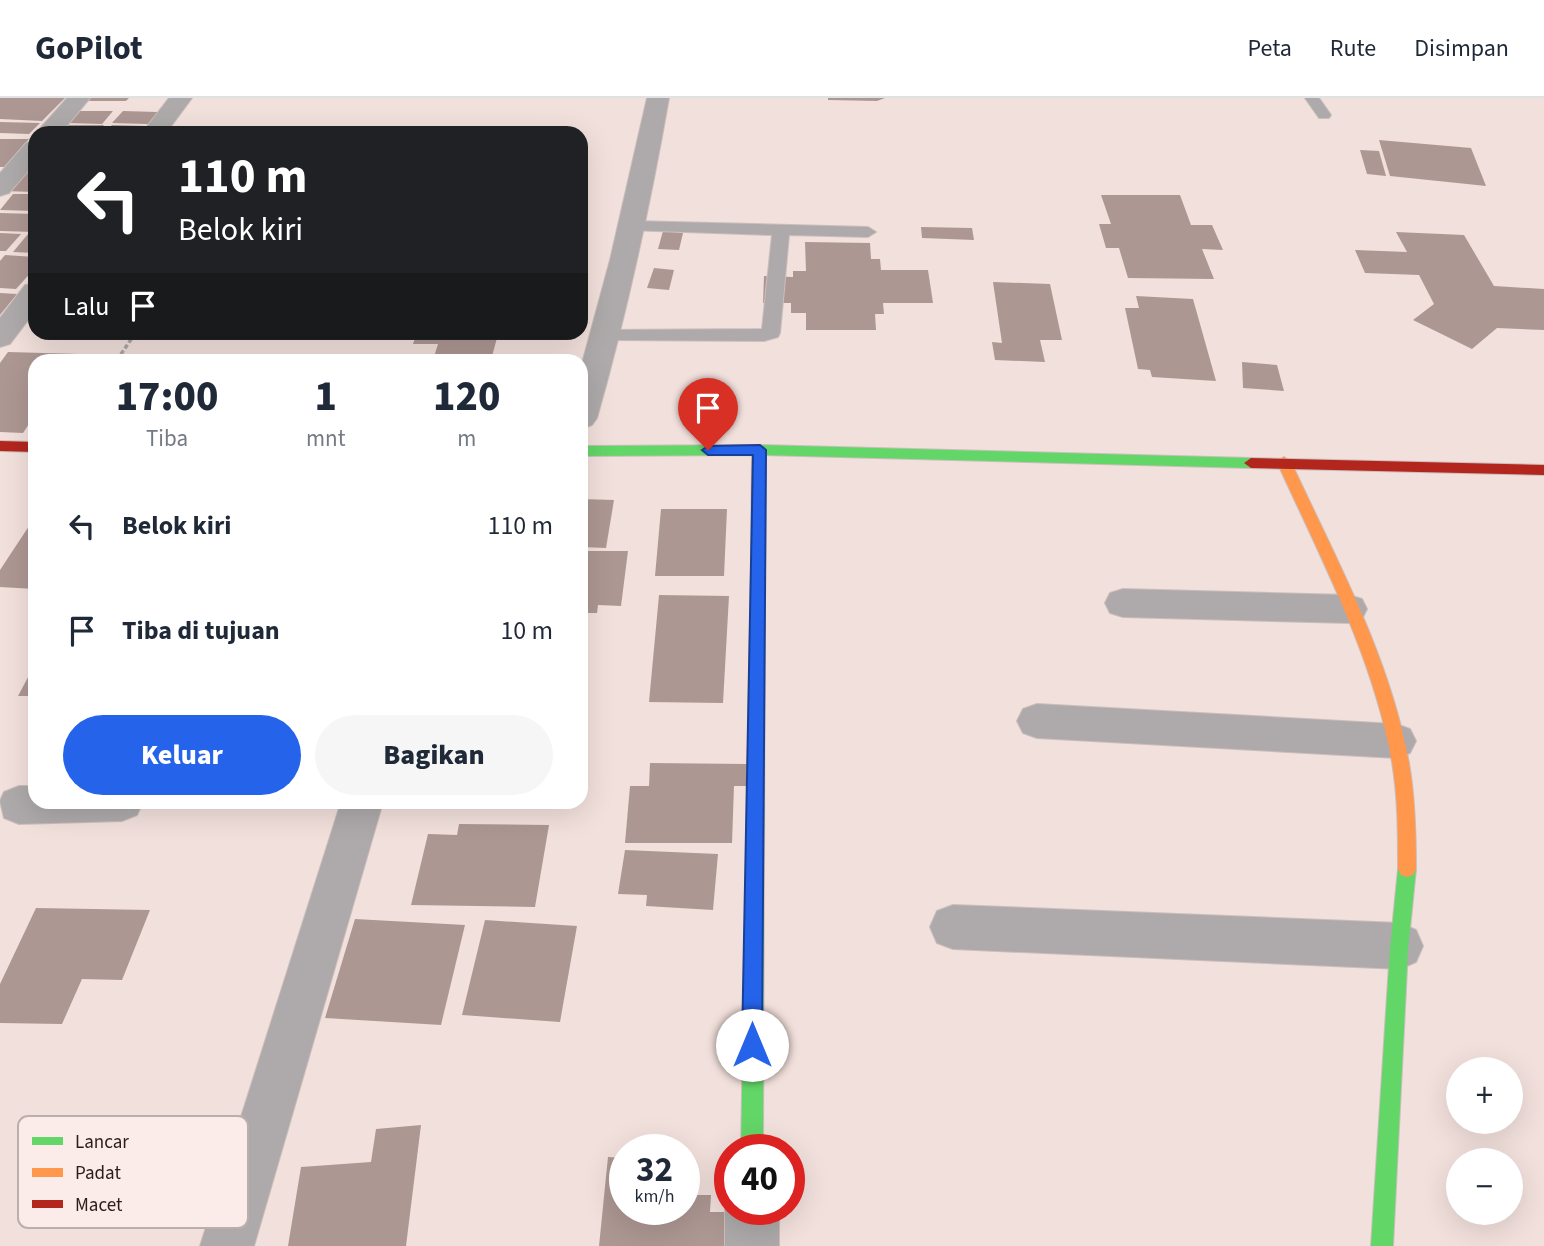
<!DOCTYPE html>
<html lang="id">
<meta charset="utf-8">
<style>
body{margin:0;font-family:"Source Sans 3",sans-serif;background:#f6f6f7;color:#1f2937;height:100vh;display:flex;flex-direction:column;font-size:26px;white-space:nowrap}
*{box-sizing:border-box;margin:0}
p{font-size:23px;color:#747a83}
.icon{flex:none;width:38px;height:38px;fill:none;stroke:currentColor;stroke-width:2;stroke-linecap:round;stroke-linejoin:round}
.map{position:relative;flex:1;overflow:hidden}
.panel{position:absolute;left:28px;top:256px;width:560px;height:455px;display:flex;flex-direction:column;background:#fff;border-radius:21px;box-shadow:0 7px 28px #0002}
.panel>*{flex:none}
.guide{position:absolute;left:28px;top:28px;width:560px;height:214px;border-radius:21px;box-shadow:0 7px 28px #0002;background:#202124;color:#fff;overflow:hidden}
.fabs{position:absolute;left:1446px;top:959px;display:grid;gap:14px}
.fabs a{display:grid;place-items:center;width:77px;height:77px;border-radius:50%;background:#fff;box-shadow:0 7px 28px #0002;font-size:35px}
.speed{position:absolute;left:609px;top:1036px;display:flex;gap:14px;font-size:35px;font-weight:700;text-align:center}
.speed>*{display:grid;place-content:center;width:91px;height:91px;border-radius:50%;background:#fff;box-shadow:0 7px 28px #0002;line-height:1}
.speed small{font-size:18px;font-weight:400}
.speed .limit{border:10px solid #d22;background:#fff;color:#111}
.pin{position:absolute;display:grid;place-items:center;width:60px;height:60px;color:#fff;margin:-72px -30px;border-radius:50% 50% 50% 0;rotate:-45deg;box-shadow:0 0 7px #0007}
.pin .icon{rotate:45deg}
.me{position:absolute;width:77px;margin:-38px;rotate:0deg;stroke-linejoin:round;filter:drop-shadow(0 0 5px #0008)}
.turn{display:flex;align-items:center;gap:24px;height:147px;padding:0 35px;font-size:32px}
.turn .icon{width:91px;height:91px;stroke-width:2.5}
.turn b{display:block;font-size:49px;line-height:60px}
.then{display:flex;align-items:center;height:66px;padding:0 35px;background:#0003;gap:14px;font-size:26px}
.eta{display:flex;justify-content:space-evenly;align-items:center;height:119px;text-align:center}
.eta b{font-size:42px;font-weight:800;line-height:49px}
.action{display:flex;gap:14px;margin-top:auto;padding:14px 35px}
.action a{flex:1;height:80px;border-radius:42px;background:#2563eb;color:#fff;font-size:28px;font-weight:800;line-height:80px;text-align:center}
.action a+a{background:#f6f6f7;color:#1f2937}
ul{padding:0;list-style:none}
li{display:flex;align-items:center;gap:21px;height:105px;padding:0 35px}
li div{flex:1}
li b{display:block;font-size:26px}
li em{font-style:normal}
header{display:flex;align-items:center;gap:42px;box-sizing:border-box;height:98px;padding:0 35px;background:#fff;border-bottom:2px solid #e0e1e3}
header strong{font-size:33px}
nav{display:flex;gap:38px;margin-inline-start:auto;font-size:24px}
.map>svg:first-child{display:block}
.building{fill:#ad9793}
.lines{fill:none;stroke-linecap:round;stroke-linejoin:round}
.lane-casing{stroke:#ccbebb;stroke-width:2}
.street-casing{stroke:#ccbebb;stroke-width:2}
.fast-casing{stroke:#ccbebb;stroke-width:2}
.slow-casing{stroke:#ccbebb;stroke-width:2}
.jam-casing{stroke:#ccbebb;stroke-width:2}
.path{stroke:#aca6a6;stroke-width:3.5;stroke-dasharray:4.5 2.5;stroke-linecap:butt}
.lane{fill:#aeaaab;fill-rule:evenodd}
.street{fill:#aeaaab;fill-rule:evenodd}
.fast{fill:#63d668;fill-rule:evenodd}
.slow{fill:#ff974d;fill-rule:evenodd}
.jam{fill:#b3261e;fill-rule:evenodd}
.route{fill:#2563eb;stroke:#184099;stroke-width:2}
.key{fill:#fbece9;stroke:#bcaeab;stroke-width:2}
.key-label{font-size:19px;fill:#2a1e1b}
</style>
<header>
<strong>GoPilot</strong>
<nav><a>Peta</a><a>Rute</a><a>Disimpan</a></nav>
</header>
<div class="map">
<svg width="1544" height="1148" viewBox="0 0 1544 1148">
<rect width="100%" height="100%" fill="#f2e0dc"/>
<g class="building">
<polygon points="0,0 65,0 42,23 0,21"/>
<polygon points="89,0 129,0 126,3 86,3"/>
<polygon points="828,0 885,0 877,3 828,2"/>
<polygon points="79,13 113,13 102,26 68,25"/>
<polygon points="123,13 158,14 148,26 112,25"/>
<polygon points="0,24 40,25 29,36 0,35"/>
<polygon points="66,27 104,27 97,35 59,35"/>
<polygon points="112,27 145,28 139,35 106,35"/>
<polygon points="0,41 29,41 4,69 0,69"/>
<polygon points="1379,42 1471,50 1486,88 1390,78"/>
<polygon points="1360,52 1379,53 1386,78 1367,76"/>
<polygon points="35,58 35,94 3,93"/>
<polygon points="13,96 35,96 35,113 0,112"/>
<polygon points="1101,97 1180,97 1191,127 1212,127 1223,152 1202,151 1214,181 1128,180 1119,150 1106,150 1099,126 1111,126"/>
<polygon points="0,115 35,116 35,134 0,133"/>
<polygon points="921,129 972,130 974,142 922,140"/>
<polygon points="663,133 683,135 679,152 658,151"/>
<polygon points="1396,134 1464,137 1494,188 1544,191 1544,232 1497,230 1472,251 1413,222 1434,206 1419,177 1365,175 1355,152 1407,154"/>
<polygon points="0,135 21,136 6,153 0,153"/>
<polygon points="28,136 35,136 35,155 13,154"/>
<polygon points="805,144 870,145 871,161 880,161 881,172 928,172 933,205 883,205 884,216 875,216 876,232 806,232 806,215 791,215 791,205 763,205 764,178 793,179 793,173 806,173"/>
<polygon points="5,157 35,159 35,170 16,191 0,190 0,163"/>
<polygon points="654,170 674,172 669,192 647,190"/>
<polygon points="993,184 1050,186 1062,242 1040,242 1045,264 995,262 992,244 1002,245"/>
<polygon points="0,195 17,196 0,217"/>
<polygon points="1136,198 1193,201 1216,283 1152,279 1150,272 1138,271 1125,210 1139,210"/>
<polygon points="417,234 511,234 510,241 497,240 491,262 433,262 438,246 413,246"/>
<polygon points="8,254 79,256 74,262 35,262 35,317 23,335 0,334 0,265"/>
<polygon points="1242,264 1277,267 1284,293 1243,290"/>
<polygon points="581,401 614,402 606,450 581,449"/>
<polygon points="661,411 727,411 724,478 655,478"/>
<polygon points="35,419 35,491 0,489 0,472"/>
<polygon points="581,453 628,453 621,508 598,507 597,515 581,515"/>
<polygon points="659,497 729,498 723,605 649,604"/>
<polygon points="35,566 35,598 18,598"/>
<polygon points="650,665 747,666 746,688 734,688 732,745 625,745 630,688 649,688"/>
<polygon points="459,726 549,727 535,809 411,807 428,736 457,737"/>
<polygon points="625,752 718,756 713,812 646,808 647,797 618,796"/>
<polygon points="36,810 150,812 122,882 82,881 62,926 0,925 0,886"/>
<polygon points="355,821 465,827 441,927 325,920"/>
<polygon points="485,822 577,828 560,924 462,917"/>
<polygon points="421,1027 406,1148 288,1148 301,1069 371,1064 376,1031"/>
<polygon points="608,1059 625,1060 625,1111 684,1111 684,1097 711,1097 710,1114 727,1114 726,1148 599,1148"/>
</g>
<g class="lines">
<defs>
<g id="lane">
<polygon points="1305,0 1319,0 1331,17 1329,20 1319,20"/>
<polygon points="633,123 868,129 876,134 868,139 789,137 780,235 778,239 764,243 607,242 598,236 600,232 762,231 772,137 627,132 625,128 627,124"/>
</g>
<g id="street">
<polygon points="67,0 90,0 61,35 36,35"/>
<polygon points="169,0 192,0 166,35 142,35"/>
<path d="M 647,0 L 669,0 C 650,108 627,215 597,320 L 592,327 L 581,331 L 581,269 L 610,162 Z"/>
<polygon points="35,43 35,65 9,95 0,98 0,75 26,45"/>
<polygon points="35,185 35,213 10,246 0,249 0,220 25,187"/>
<polygon points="1123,491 1349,497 1362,501 1367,511 1362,521 1349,525 1123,519 1110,515 1105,505 1110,495"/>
<polygon points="1037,606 1396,626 1410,631 1416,643 1410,655 1396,660 1037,640 1023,635 1017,623 1023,611"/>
<polygon points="19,688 35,688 35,704 143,704 137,717 122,723 19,726 4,720 0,703 4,694"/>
<polygon points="341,704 383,704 254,1148 200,1148"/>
<polygon points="953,807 1400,825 1416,832 1423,848 1416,864 1400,871 953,851 937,845 930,829 937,813"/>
<polygon points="730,1100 730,1111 779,1111 779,1148 725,1148 725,1111"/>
</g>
<g id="fast">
<polygon points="759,347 1251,360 1258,365 1251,370 759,357 581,358 581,348"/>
<polygon points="758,468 765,474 763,1052 741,1052 751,474"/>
<polygon points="1407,763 1413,765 1416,771 1408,851 1393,1148 1371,1148 1390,851 1398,771 1401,765"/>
</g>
<path id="slow" d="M 1284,359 L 1291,364 C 1336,461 1390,559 1409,665 C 1415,700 1416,735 1416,771 L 1413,777 L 1407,779 L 1401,777 L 1398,771 C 1398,735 1398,700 1392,664 C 1373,558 1321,461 1277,364 Z"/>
<g id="jam">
<polygon points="0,343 35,344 35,354 0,353"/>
<polygon points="759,347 766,352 765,474 758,480 751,474 752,352"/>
<polygon points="1251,360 1544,367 1544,377 1251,370 1244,365"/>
</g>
</defs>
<use href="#lane" class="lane-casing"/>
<use href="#street" class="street-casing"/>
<use href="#fast" class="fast-casing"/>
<use href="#slow" class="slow-casing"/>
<use href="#jam" class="jam-casing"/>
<polyline class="path" points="117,262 136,234"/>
<use href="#lane" class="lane"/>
<use href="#street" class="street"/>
<use href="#fast" class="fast"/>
<use href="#slow" class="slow"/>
<use href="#jam" class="jam"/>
</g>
<polygon class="route" points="760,347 766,352 762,947 759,954 752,957 745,954 742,947 753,357 708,357 702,352 708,348"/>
<rect x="18" y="1018" width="230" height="112" rx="10" class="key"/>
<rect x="32" y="1039" width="31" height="8" fill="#63d668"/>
<rect x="32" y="1070" width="31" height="9" fill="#ff974d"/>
<rect x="32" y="1102" width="31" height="8" fill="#b3261e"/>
<g class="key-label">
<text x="75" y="1050">Lancar</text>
<text x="75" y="1081">Padat</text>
<text x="75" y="1113">Macet</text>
</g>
</svg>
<div class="fabs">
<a>+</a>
<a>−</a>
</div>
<div class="speed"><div>32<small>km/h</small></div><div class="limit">40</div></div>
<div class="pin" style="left:708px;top:352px;background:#d93025"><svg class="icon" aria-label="arrive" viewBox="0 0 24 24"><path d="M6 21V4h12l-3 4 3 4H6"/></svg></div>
<svg class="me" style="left:752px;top:947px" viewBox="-20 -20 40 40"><circle r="19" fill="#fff"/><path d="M0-13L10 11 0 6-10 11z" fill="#2563eb"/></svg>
<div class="guide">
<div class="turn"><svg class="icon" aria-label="left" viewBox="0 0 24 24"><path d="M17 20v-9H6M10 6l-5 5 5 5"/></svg><div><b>110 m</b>Belok kiri</div></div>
<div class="then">Lalu<svg class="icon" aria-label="arrive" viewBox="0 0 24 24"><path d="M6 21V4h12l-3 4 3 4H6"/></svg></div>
</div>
<section class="panel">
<div class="eta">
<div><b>17:00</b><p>Tiba</p></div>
<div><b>1</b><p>mnt</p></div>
<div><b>120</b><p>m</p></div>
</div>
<ul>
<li><svg class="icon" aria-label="left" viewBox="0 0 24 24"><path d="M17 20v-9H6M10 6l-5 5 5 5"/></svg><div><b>Belok kiri</b></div><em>110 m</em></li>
<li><svg class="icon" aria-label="arrive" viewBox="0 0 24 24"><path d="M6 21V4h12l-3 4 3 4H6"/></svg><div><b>Tiba di tujuan</b></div><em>10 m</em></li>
</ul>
<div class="action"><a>Keluar</a><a>Bagikan</a></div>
</section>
</div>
